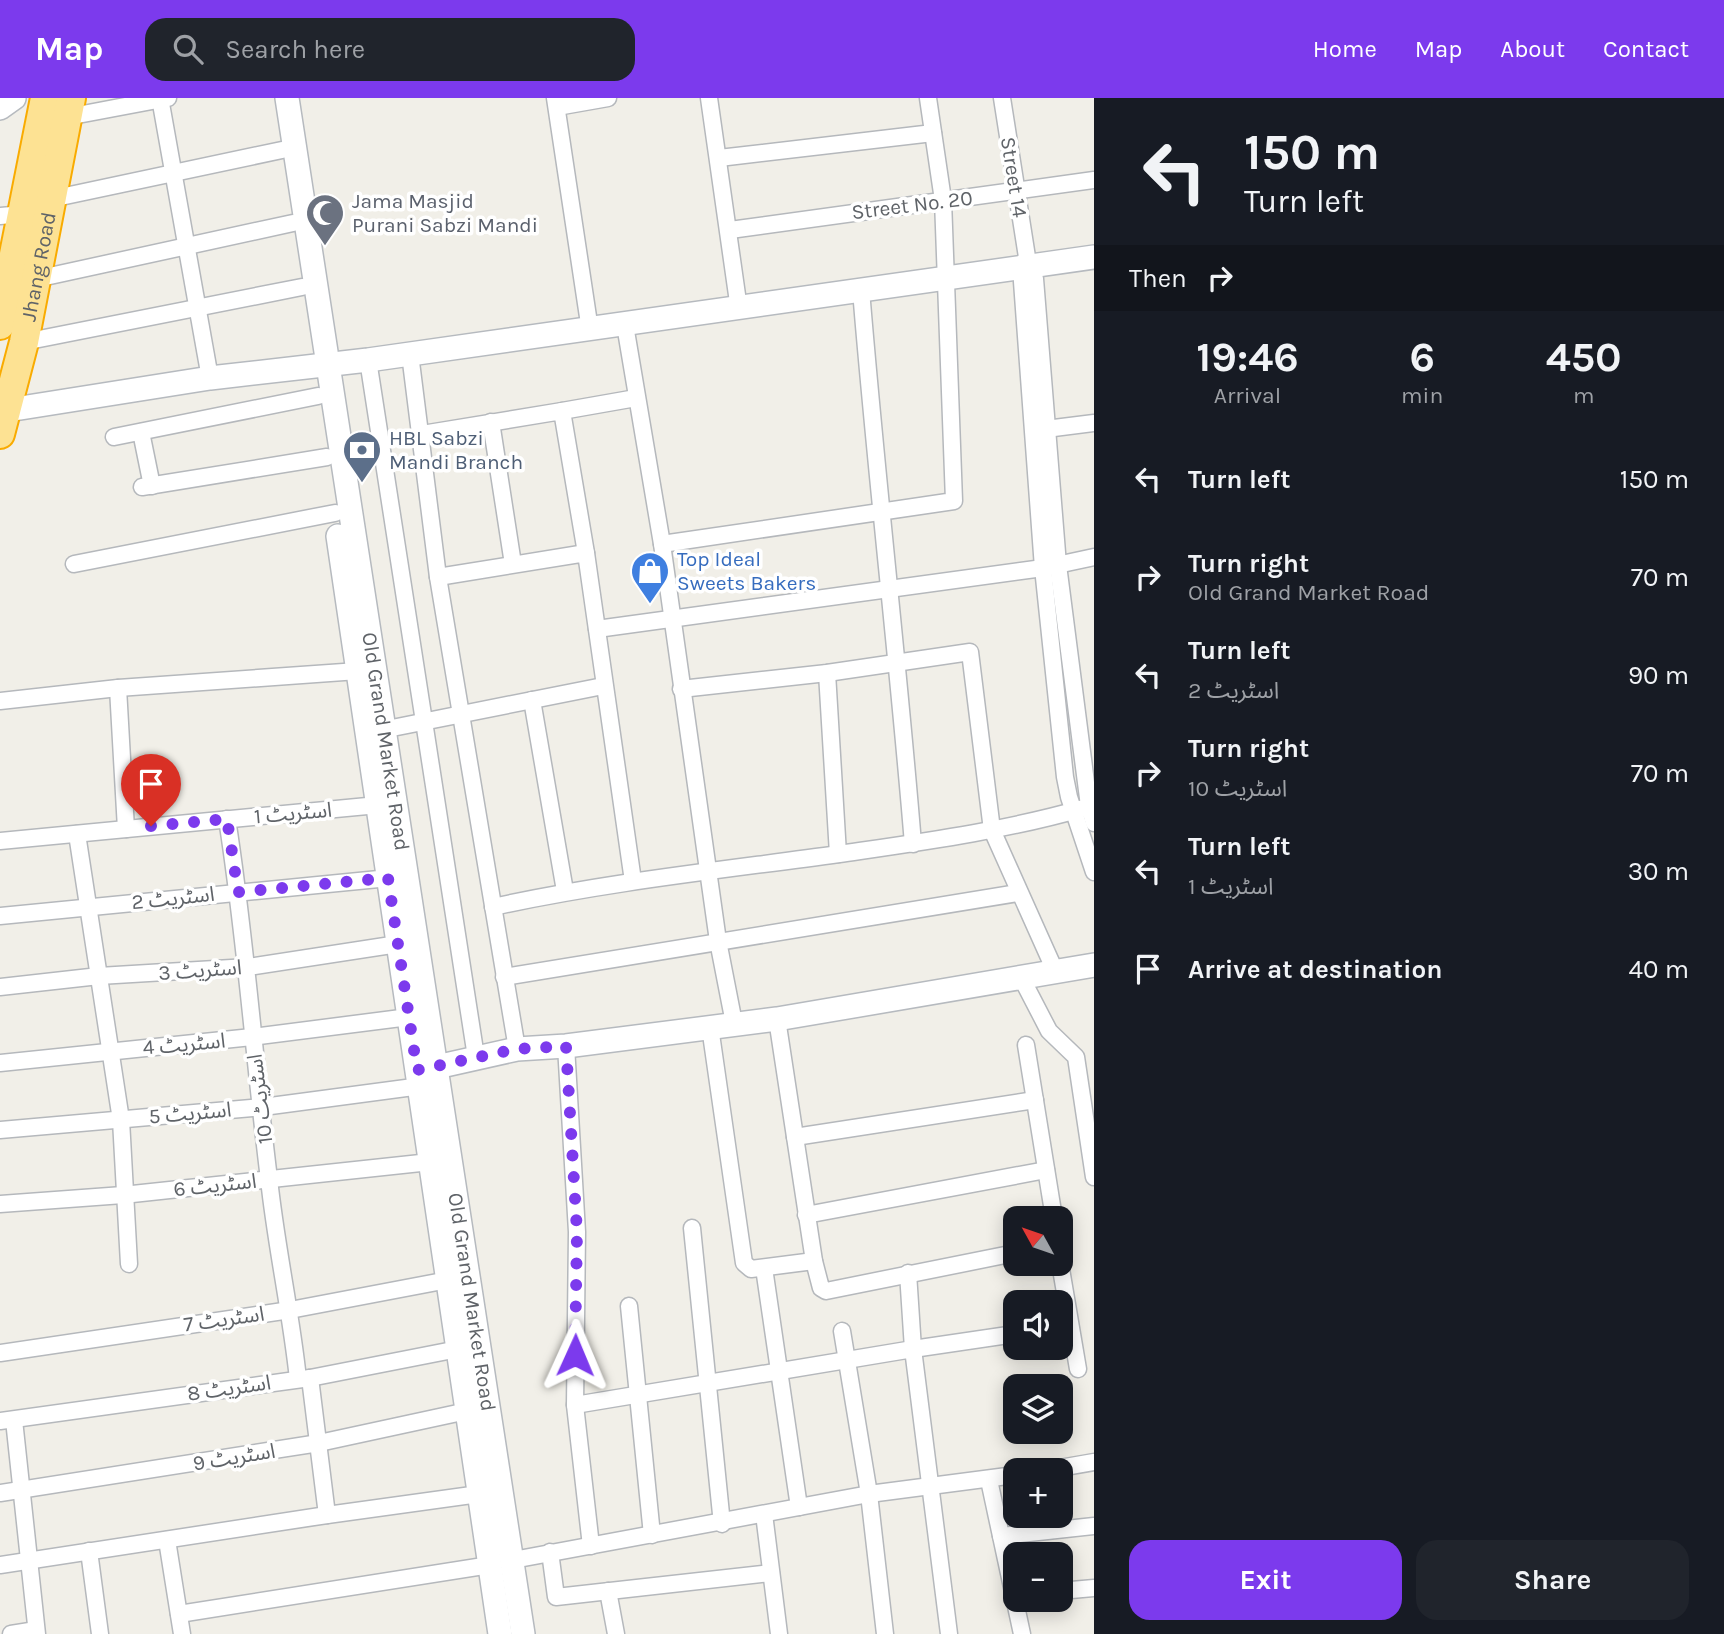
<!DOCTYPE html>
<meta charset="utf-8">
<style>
body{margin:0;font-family:Karla,"Noto Sans Arabic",sans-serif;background:#20242c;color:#f1f3f6;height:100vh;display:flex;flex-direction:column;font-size:26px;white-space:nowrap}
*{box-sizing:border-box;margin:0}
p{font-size:23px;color:#9ea1a6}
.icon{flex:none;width:38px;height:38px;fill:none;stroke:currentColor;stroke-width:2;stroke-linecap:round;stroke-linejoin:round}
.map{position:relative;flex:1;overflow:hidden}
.drawer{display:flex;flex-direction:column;background:#171b24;width:630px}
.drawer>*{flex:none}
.hud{background:#171b24;color:#f1f3f6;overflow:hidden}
.needle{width:46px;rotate:310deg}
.tools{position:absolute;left:1003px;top:1108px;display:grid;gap:14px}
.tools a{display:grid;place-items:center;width:70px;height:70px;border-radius:14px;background:#171b24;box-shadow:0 4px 18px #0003;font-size:35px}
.pin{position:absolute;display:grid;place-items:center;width:60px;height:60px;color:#fff;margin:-72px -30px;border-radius:50% 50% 50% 0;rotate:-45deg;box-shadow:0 0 7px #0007}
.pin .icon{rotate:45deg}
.me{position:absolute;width:77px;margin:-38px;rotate:1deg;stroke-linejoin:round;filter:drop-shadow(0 0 5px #0008)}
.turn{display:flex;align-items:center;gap:24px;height:147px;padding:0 35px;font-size:32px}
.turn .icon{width:91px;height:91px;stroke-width:2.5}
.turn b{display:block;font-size:49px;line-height:60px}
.then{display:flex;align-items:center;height:66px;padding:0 35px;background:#0003;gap:14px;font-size:26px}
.eta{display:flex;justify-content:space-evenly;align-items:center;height:119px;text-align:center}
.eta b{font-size:42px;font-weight:700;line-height:49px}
.action{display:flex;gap:14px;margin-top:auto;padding:14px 35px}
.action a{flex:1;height:80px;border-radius:21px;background:#7c3aed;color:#fff;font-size:28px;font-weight:700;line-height:80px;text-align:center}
.action a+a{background:#20242c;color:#f1f3f6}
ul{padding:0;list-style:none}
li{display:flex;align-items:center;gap:21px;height:98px;padding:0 35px}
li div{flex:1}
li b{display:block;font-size:26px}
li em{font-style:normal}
header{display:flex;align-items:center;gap:42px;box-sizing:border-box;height:98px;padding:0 35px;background:#7c3aed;color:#fff}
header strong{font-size:33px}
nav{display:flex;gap:38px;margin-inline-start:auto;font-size:24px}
.search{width:490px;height:63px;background:#20242c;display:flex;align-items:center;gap:18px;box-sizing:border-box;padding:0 24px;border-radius:21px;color:#9ea1a6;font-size:26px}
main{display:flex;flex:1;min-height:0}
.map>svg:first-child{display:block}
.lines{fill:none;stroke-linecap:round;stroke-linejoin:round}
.street-casing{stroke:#b5b8bc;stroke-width:19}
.secondary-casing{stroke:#b6babf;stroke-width:26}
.highway-casing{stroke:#f9ab00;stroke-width:32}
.street{stroke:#fff;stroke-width:16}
.secondary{stroke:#fff;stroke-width:23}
.highway{stroke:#fde293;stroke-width:28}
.route{stroke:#7c3aed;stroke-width:12;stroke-dasharray:0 21.6}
.labels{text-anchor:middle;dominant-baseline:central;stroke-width:7;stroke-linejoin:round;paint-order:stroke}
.street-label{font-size:21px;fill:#5f6368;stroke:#fff}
.worship-label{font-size:21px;fill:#5b616d;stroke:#fff;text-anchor:start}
.service-label{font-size:21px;fill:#4e5e75;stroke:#fff;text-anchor:start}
.shop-label{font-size:21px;fill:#366cbe;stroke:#fff;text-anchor:start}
</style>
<header>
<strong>Map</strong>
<div class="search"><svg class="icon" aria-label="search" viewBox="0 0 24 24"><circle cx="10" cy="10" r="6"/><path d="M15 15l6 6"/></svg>Search here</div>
<nav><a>Home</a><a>Map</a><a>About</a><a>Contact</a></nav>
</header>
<main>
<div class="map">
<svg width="1094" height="1536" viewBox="0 0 1094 1536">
<rect width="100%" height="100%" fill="#f1efe8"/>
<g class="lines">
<defs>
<g id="street">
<polyline points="160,0 210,280"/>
<polyline points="555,0 590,232"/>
<polyline points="709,0 739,211"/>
<polyline points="1002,0 1027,159 1035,181 1058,467 1089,708 1094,725"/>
<polyline points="557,9 608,0"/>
<polyline points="67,19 168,0"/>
<polyline points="719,60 933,35"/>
<polyline points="51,101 282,52"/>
<polyline points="0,118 23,116"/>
<polyline points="730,132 1094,82"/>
<polyline points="1026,161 1021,170 1043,470 1065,679 1069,699 1094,774"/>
<polyline points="36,181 293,125"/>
<path d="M 861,192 C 876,377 898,561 913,746"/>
<polyline points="625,227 662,446 718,843 734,925"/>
<polyline points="24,244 302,189"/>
<polyline points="410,256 438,479 517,951"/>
<polyline points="368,262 476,959"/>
<polyline points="562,313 636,300"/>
<polyline points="491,324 513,466"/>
<polyline points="1038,332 1094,325"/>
<polyline points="141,334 152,388"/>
<polyline points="422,336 562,313 586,455"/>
<polyline points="114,339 318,298"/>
<polyline points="142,389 327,359"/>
<polyline points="662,446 954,403 943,102 928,0"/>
<polyline points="74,466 335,415"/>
<polyline points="438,479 586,455 633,783"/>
<polyline points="597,531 1043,470 1094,459"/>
<polyline points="827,575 838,756"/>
<polyline points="118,590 126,731"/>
<polyline points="681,591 827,575 970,554 992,732 1056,875"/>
<polyline points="532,602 565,793"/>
<polyline points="0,603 118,590 358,573"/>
<polyline points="377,633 603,588"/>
<path d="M 227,721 C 246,841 254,961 269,1081 C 276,1148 291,1214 298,1281"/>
<polyline points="77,736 121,1022 129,1166"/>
<polyline points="0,743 378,707"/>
<path d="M 493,809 C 607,784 723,772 839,756 C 921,744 1004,733 1084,710"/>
<polyline points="0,818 389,780"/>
<polyline points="504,879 1018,795"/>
<polyline points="1022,881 1049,933 1076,959 1094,1079"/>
<polyline points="0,889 99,878 248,869 398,846"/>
<polyline points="777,921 814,1163 821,1190 826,1193 1015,1155"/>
<polyline points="710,929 744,1165 751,1171 814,1163"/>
<polyline points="1026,947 1054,1120"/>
<polyline points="566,948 577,1134 575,1307 913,1251 949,1536"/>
<polyline points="0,965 252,939 409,919"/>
<polyline points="0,1032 263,1009 421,988"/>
<polyline points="795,1039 1035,1002"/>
<polyline points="0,1106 123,1097 430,1064"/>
<polyline points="806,1117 1046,1072"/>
<polyline points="692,1130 722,1426"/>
<polyline points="1060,1165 1078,1271"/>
<polyline points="764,1170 799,1409"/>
<polyline points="908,1175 913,1251 1015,1236"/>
<polyline points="629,1208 652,1437"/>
<polyline points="842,1233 869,1396 885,1536"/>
<polyline points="0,1255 290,1212 448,1182"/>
<polyline points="575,1307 591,1448"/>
<polyline points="14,1322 37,1536"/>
<polyline points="0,1323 310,1280 458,1251"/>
<polyline points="1048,1372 1094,1364"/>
<polyline points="989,1382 1022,1536"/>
<polyline points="0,1395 319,1345 467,1313"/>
<polyline points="764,1416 779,1536"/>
<polyline points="327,1417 479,1396"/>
<polyline points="1001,1438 1094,1428"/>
<polyline points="167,1442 182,1536"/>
<polyline points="89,1453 100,1536"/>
<polyline points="550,1454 556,1499 771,1475"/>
<polyline points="513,1462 869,1396 1015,1377"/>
<polyline points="0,1467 327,1417 310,1280"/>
<polyline points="608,1493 616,1536"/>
<polyline points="1060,1493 1094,1490"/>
<polyline points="179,1516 490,1467"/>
<polyline points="11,1536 36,1532"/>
</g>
<g id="secondary">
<path id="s1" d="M 287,0 L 523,1536"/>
<polyline points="0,10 14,0"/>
<polyline points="8,312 210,280 368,262 1094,159"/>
<polyline points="338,438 500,1536"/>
<polyline points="423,972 517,951 566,948 777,921 1094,867"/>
</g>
<g id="highway">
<polyline points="0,227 45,0"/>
<path id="s2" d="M 0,336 L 24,244 L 71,0"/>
</g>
</defs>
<use href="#street" class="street-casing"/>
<use href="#secondary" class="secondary-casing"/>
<use href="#highway" class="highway-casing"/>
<use href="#street" class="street"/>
<use href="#secondary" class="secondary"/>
<use href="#highway" class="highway"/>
</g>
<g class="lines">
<polyline class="route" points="151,728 227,721 238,794 388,780 417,972 517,951 566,948 577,1134 575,1257"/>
</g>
<defs>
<symbol id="mosque-pin" viewBox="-11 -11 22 30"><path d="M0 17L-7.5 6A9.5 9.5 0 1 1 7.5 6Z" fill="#6b7280" stroke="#fff"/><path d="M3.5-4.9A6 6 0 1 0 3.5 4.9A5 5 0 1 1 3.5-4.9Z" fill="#fff"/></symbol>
<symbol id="bank-pin" viewBox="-11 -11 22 30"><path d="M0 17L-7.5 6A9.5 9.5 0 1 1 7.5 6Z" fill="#5c6f8a" stroke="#fff"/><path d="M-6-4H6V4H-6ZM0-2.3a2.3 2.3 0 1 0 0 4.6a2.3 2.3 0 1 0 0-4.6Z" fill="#fff"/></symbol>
<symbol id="shop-pin" viewBox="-11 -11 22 30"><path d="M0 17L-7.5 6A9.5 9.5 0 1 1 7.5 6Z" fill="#3f7fe0" stroke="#fff"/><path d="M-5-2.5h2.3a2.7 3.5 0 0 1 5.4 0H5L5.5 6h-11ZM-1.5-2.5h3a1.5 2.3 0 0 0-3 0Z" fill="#fff"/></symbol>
</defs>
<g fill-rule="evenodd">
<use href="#mosque-pin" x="303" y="93" width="44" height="60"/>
<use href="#bank-pin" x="340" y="330" width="44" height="60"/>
<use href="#shop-pin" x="628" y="451" width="44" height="60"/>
</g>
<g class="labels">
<g class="street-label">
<text transform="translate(1014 79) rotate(81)">Street 14</text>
<text transform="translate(912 107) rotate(-7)">Street No. 20</text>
<text stroke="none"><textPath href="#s2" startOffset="172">Jhang Road</textPath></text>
<text stroke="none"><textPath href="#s1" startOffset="651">Old Grand Market Road</textPath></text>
<text transform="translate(293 715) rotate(-5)">اسٹریٹ 1</text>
<text transform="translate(173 800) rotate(-6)">اسٹریٹ 2</text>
<text transform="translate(200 872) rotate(-4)">اسٹریٹ 3</text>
<text transform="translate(184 946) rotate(-5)">اسٹریٹ 4</text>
<text transform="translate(260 1001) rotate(-97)">اسٹریٹ 10</text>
<text transform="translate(190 1015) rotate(-5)">اسٹریٹ 5</text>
<text transform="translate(215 1087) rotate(-6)">اسٹریٹ 6</text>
<text stroke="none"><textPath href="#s1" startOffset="1218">Old Grand Market Road</textPath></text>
<text transform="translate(224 1221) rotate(-8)">اسٹریٹ 7</text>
<text transform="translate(229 1290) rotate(-8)">اسٹریٹ 8</text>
<text transform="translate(234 1359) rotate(-9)">اسٹریٹ 9</text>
</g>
<g class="worship-label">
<text x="352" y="103">Jama Masjid<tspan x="352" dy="24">Purani Sabzi Mandi</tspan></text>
</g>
<g class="service-label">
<text x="389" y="340">HBL Sabzi<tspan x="389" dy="24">Mandi Branch</tspan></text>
</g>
<g class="shop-label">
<text x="677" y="461">Top Ideal<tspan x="677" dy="24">Sweets Bakers</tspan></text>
</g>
</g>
</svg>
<div class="tools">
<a><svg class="needle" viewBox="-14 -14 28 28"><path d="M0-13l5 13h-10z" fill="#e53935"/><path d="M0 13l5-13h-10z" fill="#9ea1a6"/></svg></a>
<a><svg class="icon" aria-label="sound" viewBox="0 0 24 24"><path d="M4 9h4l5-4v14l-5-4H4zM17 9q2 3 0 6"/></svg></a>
<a><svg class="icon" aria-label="layers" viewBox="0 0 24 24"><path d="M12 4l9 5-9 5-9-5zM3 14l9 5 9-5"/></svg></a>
<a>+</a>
<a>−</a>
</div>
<div class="pin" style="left:151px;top:728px;background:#d93025"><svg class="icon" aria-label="arrive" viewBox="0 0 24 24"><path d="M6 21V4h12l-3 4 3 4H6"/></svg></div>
<svg class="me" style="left:575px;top:1257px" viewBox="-20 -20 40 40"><path d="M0-17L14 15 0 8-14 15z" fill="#7c3aed" stroke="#fff" stroke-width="4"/></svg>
</div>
<section class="drawer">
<div class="hud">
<div class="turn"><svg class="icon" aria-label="left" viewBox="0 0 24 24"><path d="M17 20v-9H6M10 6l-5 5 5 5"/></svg><div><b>150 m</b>Turn left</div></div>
<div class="then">Then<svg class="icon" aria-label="right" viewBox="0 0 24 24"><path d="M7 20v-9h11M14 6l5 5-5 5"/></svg></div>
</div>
<div class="eta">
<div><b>19:46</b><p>Arrival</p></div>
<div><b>6</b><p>min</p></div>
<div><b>450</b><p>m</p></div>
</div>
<ul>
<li><svg class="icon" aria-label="left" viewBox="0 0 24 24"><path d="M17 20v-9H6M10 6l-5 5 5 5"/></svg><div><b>Turn left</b></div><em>150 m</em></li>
<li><svg class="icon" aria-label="right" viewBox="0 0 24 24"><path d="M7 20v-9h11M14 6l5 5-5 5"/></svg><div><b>Turn right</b><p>Old Grand Market Road</p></div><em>70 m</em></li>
<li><svg class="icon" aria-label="left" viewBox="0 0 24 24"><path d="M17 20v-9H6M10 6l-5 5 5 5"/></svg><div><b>Turn left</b><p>اسٹریٹ 2</p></div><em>90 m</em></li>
<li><svg class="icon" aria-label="right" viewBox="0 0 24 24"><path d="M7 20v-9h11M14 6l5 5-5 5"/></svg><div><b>Turn right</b><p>اسٹریٹ 10</p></div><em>70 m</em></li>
<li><svg class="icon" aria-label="left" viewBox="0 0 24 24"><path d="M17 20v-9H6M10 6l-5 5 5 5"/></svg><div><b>Turn left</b><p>اسٹریٹ 1</p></div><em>30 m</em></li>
<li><svg class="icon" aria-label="arrive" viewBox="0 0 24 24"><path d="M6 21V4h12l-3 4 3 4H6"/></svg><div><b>Arrive at destination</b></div><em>40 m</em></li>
</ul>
<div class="action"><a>Exit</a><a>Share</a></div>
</section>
</main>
